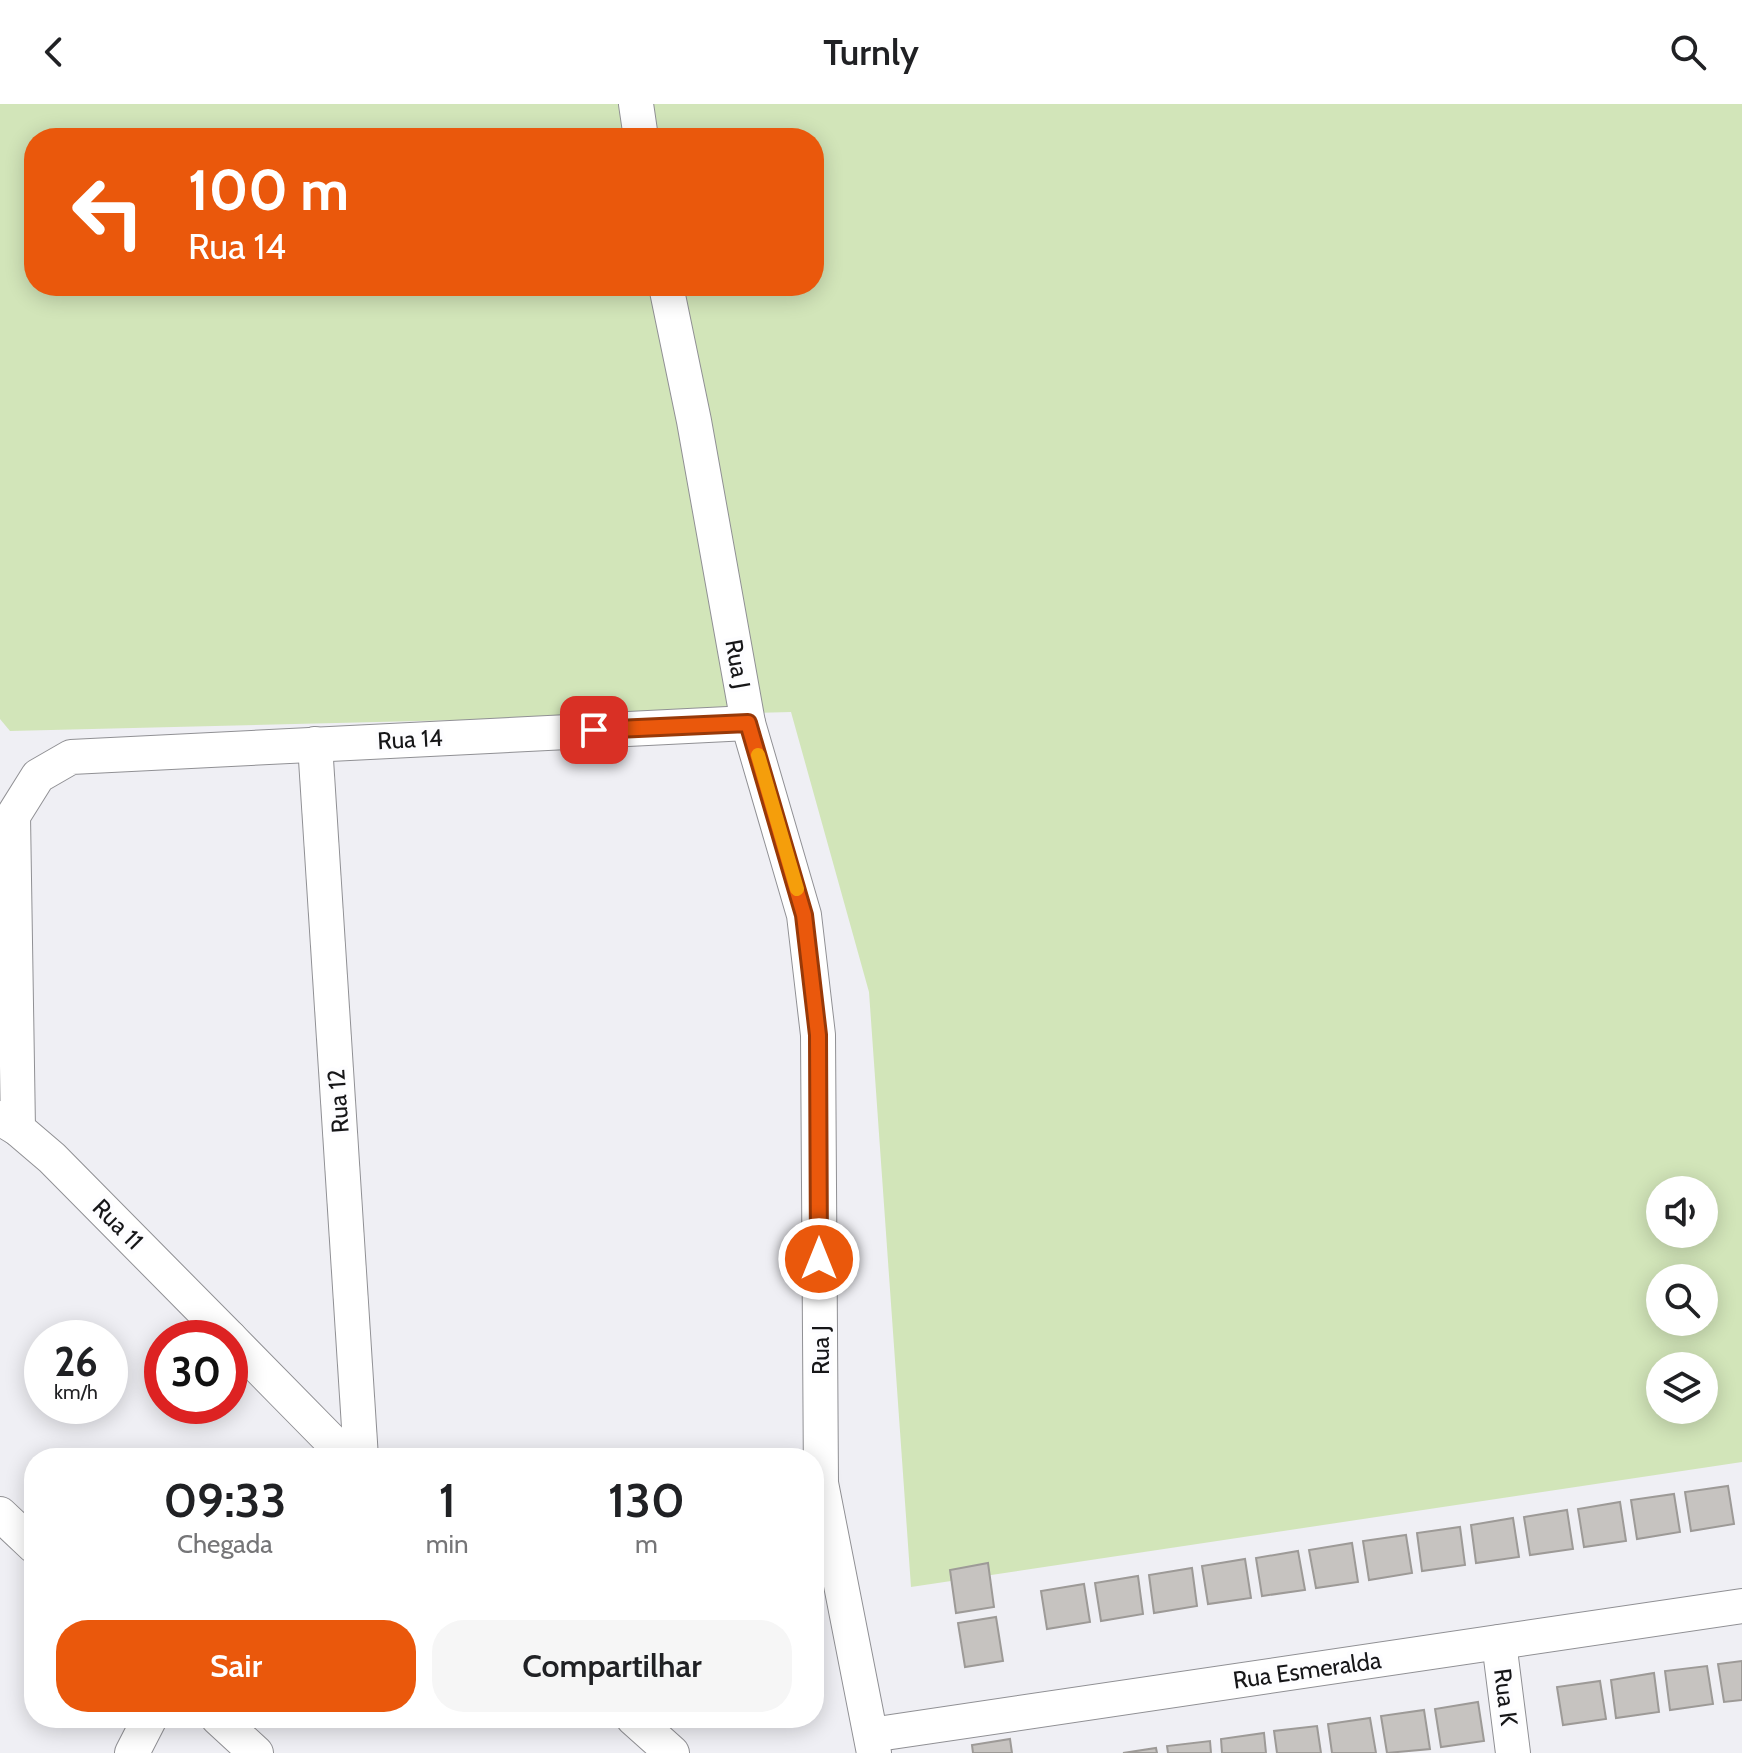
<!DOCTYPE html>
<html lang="pt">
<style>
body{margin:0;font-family:Cabin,sans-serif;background:#f6f6f6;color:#202124;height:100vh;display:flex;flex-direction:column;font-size:30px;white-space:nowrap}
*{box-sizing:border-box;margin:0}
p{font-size:26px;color:#757577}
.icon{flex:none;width:44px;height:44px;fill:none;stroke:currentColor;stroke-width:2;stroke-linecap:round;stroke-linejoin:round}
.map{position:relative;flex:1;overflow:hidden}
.drawer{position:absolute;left:24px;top:1344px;width:800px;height:280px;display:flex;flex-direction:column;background:#fff;border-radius:32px;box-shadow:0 4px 20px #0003}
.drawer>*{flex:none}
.guide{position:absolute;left:24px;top:24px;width:800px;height:168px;border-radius:32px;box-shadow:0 4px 20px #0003;background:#ea580c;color:#fff;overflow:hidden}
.fabs{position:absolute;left:1646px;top:1072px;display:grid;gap:16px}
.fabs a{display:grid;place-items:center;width:72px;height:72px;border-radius:50%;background:#fff;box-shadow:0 4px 20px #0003;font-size:40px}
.speed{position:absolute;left:24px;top:1216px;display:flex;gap:16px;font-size:40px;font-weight:700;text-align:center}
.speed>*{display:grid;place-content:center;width:104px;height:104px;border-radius:50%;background:#fff;box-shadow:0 4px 20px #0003;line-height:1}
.speed small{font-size:20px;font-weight:400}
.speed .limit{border:12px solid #d22;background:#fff;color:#111}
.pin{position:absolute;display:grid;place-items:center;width:68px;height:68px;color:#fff;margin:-34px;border-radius:16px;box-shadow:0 4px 12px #0006}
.me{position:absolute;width:88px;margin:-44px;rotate:0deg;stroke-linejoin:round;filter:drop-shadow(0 0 6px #0008)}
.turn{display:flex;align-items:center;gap:28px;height:168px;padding:0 32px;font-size:36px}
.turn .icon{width:104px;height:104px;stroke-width:2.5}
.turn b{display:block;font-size:56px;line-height:68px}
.eta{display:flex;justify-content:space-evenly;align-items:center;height:136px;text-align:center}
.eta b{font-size:48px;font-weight:600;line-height:56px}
.action{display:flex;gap:16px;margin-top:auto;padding:16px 32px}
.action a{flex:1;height:92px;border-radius:32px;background:#ea580c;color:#fff;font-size:32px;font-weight:600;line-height:92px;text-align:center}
.action a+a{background:#f6f6f6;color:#202124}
header{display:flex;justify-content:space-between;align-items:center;height:104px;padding:0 32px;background:#fff;font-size:36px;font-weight:600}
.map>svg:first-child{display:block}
.green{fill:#d2e5b9;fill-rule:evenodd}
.building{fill:#c6c3c0;stroke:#9d9a97;stroke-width:2}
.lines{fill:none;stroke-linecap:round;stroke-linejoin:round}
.street-casing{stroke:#909094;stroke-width:36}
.street{stroke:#fff;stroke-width:34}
.route-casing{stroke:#983908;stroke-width:20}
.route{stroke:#ea580c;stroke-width:14}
.slow{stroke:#f59e0b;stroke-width:14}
.labels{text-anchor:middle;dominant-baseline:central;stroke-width:8;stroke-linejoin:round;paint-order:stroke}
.street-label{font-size:24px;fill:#161618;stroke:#fdfdff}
</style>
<header><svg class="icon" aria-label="back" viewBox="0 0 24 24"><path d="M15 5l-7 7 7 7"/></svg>Turnly<svg class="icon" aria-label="search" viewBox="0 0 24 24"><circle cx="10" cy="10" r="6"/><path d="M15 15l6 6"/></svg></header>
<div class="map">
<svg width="1742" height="1649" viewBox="0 0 1742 1649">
<rect width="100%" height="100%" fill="#efeff4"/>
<path class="green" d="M 0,0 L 1742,0 L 1742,1358 L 911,1483 L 869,888 L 791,608 L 10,627 L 0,615 ZM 34,34 L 814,34 L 814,182 L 34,182 ZM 1660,1086 L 1704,1086 L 1704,1130 L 1660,1130 ZM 1660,1174 L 1704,1174 L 1704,1218 L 1660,1218 ZM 1660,1262 L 1704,1262 L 1704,1306 L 1660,1306 Z"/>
<g class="building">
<polygon points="1728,1382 1734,1420 1691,1427 1685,1388"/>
<polygon points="1674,1390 1680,1428 1637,1435 1631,1396"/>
<polygon points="1620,1398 1626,1437 1584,1443 1578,1405"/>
<polygon points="1567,1406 1573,1445 1530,1451 1524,1413"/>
<polygon points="1513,1414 1519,1453 1476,1459 1471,1421"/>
<polygon points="1460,1423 1465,1461 1422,1467 1417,1429"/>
<polygon points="1406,1431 1412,1469 1369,1476 1363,1437"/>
<polygon points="1352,1439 1358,1478 1316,1484 1309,1446"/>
<polygon points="1298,1447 1305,1486 1262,1492 1256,1454"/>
<polygon points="1245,1455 1251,1494 1208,1500 1202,1462"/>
<polygon points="988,1459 994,1503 956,1509 950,1466"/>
<polygon points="1192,1464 1197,1502 1154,1509 1149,1471"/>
<polygon points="1138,1472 1143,1510 1101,1517 1095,1479"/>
<polygon points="1084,1480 1090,1518 1047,1525 1041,1487"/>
<polygon points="996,1513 1003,1557 965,1563 958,1519"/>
<polygon points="1742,1557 1742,1596 1724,1598 1718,1560"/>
<polygon points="1707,1562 1713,1600 1670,1606 1665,1567"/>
<polygon points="1654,1569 1659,1608 1616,1614 1611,1576"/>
<polygon points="1600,1577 1606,1615 1563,1621 1557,1583"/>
<polygon points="1478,1598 1484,1637 1441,1643 1435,1605"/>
<polygon points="1424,1606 1430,1645 1387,1649 1381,1612"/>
<polygon points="1370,1614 1376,1649 1332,1649 1328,1620"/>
<polygon points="1317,1622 1321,1649 1277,1649 1274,1627"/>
<polygon points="1264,1629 1266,1649 1222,1649 1221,1635"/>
<polygon points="1010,1635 1012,1649 973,1649 972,1641"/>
<polygon points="1210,1637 1211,1649 1168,1649 1167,1642"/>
<polygon points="1156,1644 1157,1649 1123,1649"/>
</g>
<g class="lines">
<defs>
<g id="street">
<polyline points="636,0 641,34"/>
<polyline points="666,182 694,317 748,619 804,811 818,931 821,1379 874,1649"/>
<polyline points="315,640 361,1354"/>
<polyline points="0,1014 18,1025 52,1054 230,1234"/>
<polyline points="18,1025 13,712 38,672 71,653 748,619"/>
<polyline points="230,1234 348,1354"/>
<polyline points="0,1410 34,1442"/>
<polyline points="1499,1538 1513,1649"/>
<polyline points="218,1614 256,1649"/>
<polyline points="633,1614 672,1649"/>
<polyline points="871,1631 1742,1502"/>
<polyline points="132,1649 150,1614"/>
</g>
</defs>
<use href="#street" class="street-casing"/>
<use href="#street" class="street"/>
</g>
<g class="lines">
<defs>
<polyline id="route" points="594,626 748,619 804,811 818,931 819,1155"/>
</defs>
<use href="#route" class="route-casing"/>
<use href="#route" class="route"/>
<polyline class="slow" points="758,651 797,785"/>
</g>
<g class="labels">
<g class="street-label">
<text transform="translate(738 560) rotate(80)">Rua J</text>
<text transform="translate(410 635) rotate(-3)">Rua 14</text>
<text transform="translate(338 997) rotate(-94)">Rua 12</text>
<text transform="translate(118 1120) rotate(45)">Rua 11</text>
<text transform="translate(820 1246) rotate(-90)">Rua J</text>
<text transform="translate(1307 1566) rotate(-8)">Rua Esmeralda</text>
<text transform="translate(1506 1593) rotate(83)">Rua K</text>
</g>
</g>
</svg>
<div class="fabs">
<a><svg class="icon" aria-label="sound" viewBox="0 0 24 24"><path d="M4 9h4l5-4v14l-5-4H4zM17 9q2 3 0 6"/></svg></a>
<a><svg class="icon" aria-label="search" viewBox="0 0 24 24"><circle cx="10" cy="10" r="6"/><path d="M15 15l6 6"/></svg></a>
<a><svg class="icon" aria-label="layers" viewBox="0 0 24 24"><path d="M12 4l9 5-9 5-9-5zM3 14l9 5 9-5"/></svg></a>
</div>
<div class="speed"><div>26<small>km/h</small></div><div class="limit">30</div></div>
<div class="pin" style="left:594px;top:626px;background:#d93025"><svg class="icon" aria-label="arrive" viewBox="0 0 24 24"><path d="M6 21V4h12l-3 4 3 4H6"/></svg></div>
<svg class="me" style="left:819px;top:1155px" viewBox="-20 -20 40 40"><circle r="17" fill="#ea580c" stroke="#fff" stroke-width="3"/><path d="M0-11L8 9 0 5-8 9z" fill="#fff"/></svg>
<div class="guide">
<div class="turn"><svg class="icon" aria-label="left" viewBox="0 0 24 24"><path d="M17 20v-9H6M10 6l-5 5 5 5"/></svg><div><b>100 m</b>Rua 14</div></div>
</div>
<section class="drawer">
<div class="eta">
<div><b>09:33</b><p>Chegada</p></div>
<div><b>1</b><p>min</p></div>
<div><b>130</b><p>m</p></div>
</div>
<div class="action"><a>Sair</a><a>Compartilhar</a></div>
</section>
</div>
